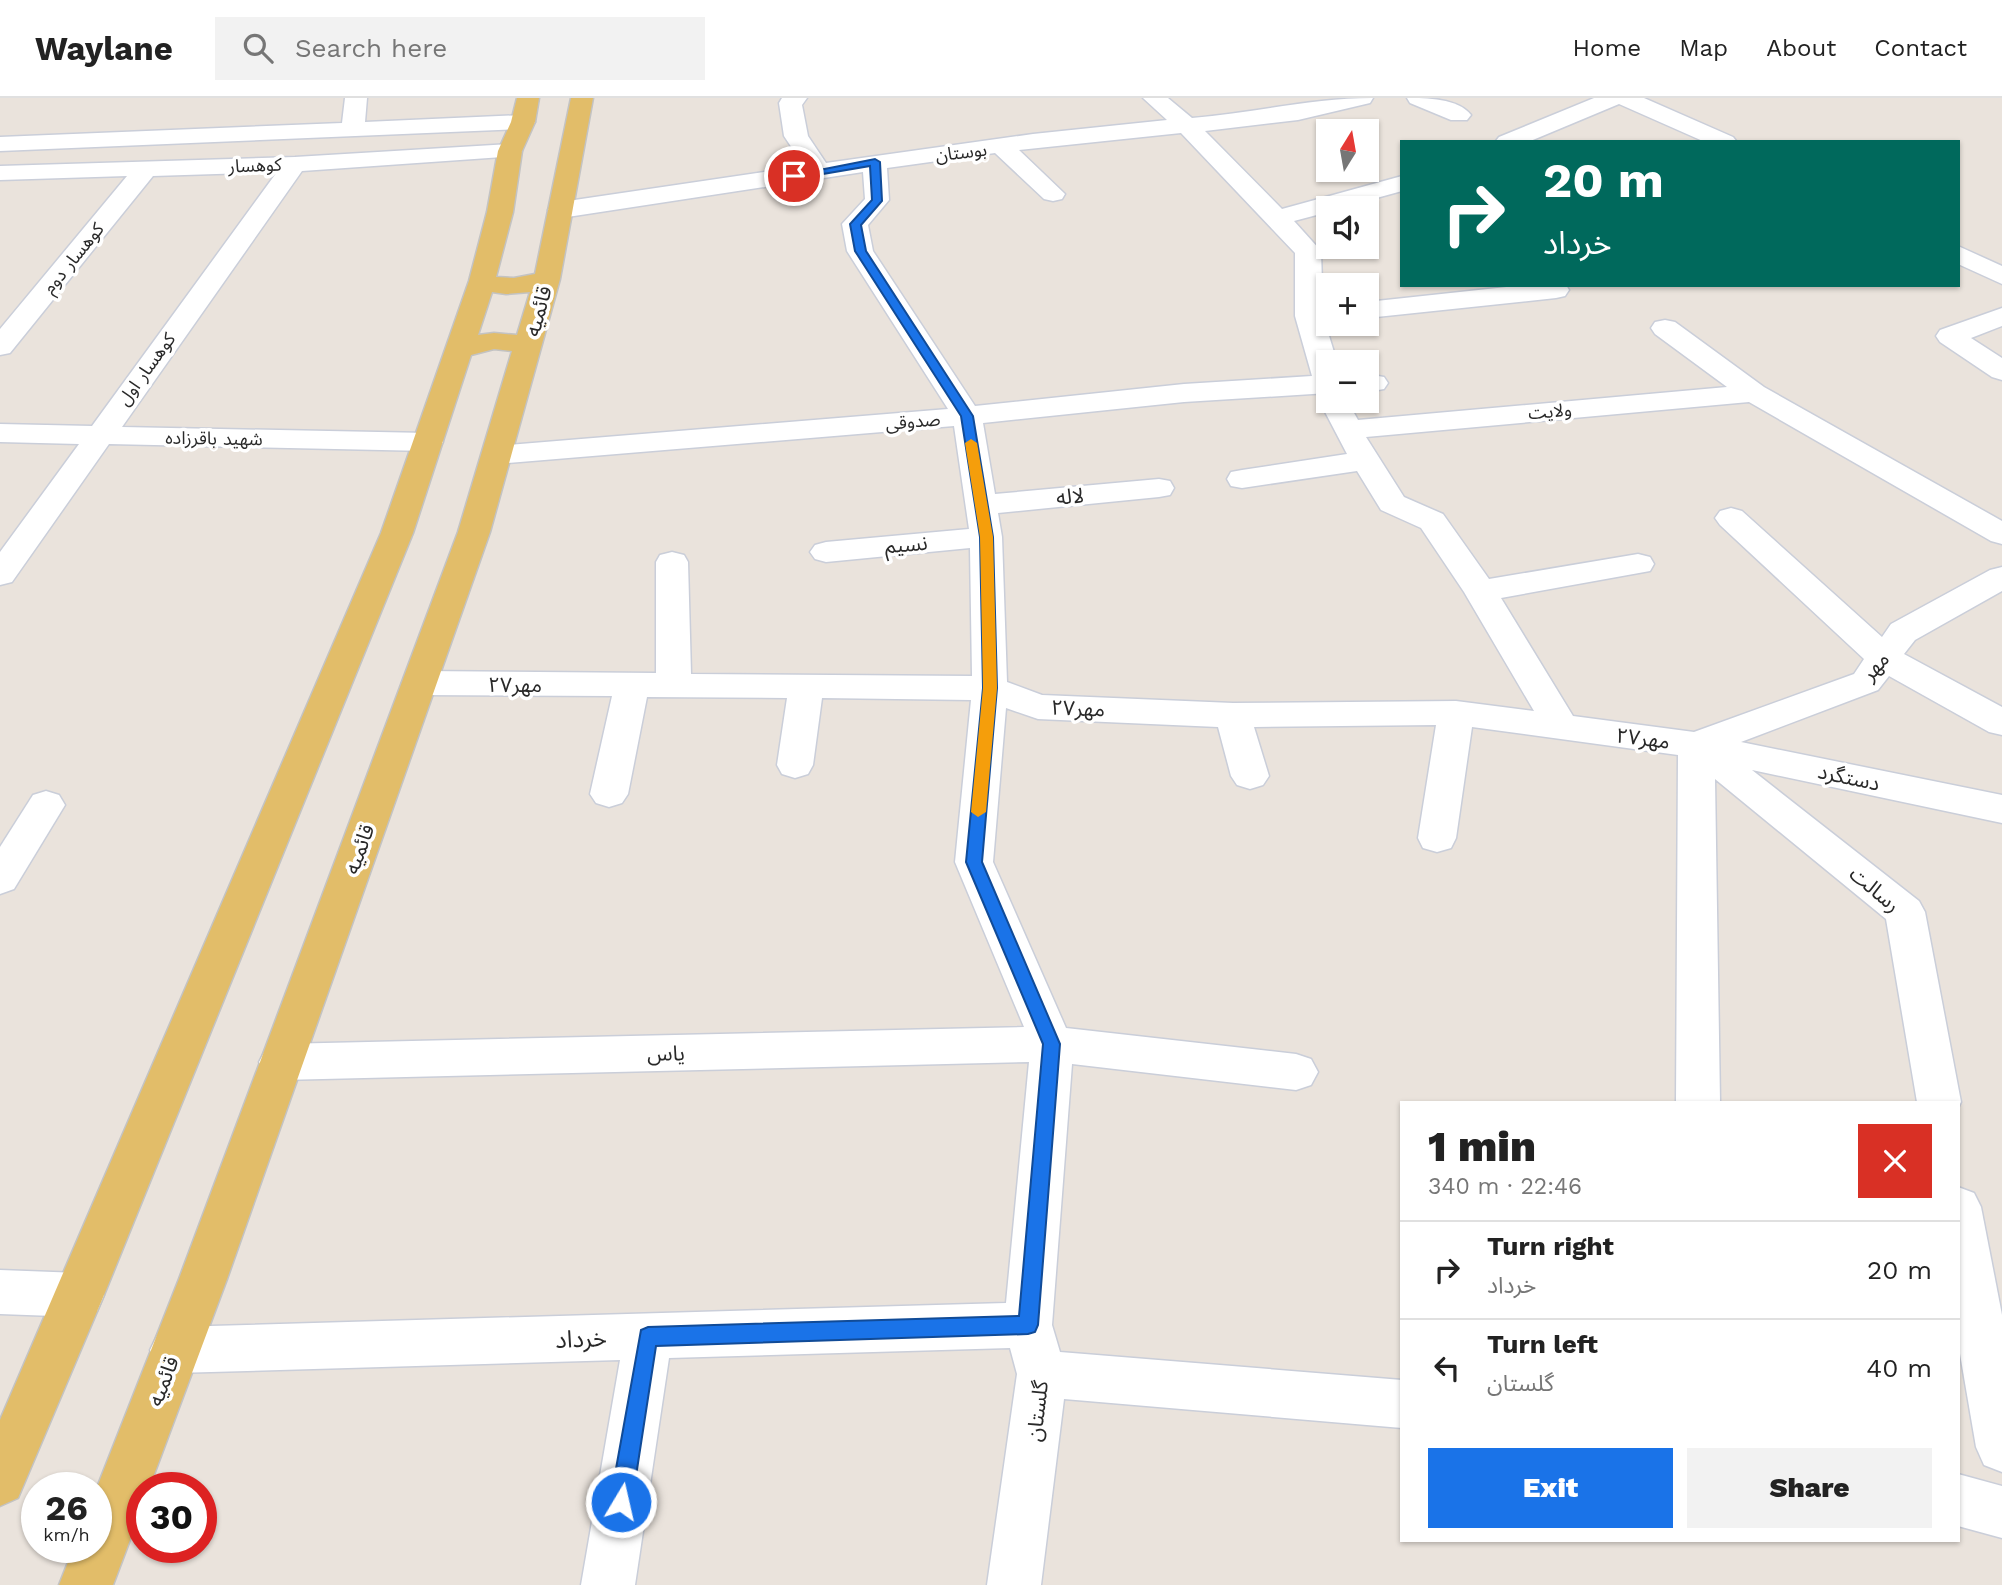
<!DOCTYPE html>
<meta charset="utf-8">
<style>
body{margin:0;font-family:"Work Sans","Noto Sans Arabic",sans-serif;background:#f2f2f2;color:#222;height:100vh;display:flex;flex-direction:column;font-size:26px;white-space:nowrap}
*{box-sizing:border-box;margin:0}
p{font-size:23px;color:#767676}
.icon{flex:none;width:38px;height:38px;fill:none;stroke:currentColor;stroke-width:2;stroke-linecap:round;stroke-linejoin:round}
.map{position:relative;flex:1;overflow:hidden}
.sheet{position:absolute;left:1400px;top:1003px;width:560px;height:441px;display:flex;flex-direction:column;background:#fff;border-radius:0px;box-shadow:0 2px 5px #0004}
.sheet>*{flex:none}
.hud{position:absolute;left:1400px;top:42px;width:560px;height:147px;border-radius:0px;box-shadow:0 2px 5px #0004;background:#00695c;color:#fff;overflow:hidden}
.needle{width:46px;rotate:11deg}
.buttons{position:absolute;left:1316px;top:21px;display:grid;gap:14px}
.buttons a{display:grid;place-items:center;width:63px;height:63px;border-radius:0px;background:#fff;box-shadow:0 2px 5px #0004;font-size:35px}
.speed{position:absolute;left:21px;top:1374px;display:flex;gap:14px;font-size:35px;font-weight:700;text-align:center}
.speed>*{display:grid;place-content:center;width:91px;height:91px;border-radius:50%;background:#fff;box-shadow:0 2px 5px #0004;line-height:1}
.speed small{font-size:18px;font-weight:400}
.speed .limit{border:10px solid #d22;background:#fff;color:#111}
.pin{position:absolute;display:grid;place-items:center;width:60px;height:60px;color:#fff;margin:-30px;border:4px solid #fff;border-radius:50%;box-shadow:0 2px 7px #0007}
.me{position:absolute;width:77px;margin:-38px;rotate:9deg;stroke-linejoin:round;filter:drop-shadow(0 0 5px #0008)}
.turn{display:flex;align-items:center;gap:24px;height:147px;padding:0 28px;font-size:32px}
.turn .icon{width:91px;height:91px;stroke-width:2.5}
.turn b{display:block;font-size:49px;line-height:60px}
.round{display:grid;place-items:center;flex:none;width:74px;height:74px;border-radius:0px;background:#f2f2f2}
.summary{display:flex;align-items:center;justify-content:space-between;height:119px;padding:0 28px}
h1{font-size:42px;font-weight:800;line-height:52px}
.primary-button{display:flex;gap:14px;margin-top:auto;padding:14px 28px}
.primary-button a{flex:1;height:80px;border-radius:0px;background:#1a73e8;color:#fff;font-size:28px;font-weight:800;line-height:80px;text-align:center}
.primary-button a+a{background:#f2f2f2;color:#222}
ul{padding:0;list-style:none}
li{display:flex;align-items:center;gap:21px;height:98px;padding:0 28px;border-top:2px solid #e0e0e0}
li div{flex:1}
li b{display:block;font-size:26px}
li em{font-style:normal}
header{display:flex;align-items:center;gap:42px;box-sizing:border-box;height:98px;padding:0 35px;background:#fff;border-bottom:2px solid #e0e0e0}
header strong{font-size:33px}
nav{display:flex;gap:38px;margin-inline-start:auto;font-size:24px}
.search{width:490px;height:63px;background:#f2f2f2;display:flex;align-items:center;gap:18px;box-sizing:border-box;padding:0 24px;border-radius:0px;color:#767676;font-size:26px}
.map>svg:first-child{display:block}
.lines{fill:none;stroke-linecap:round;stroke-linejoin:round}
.minor-casing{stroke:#caced9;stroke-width:3}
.major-casing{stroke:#c3c3c3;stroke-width:3}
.minor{fill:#fff;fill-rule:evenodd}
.major{fill:#e2bd69;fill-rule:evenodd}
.route{fill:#1a73e8;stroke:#114b97;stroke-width:2}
.slow{fill:#f59e0b}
.labels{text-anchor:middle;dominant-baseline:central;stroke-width:7;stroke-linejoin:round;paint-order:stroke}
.far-street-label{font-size:18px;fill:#292929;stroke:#fff}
.street-label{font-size:21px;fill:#292929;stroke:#fff}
.near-street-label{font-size:24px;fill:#292929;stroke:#fff}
</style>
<header>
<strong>Waylane</strong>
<div class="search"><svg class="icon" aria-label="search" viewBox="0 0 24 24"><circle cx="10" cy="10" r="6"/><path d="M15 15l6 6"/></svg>Search here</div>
<nav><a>Home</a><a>Map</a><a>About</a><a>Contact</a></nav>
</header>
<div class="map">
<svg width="2002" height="1487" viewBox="0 0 2002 1487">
<rect width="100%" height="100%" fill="#eae3dc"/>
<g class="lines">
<defs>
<g id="minor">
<polygon points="345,0 367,0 365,24 523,17 531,19 535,24 531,29 523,31 0,53 0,39 342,25"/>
<path d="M 782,0 L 807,0 L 802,7 L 808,38 L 826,65 L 1033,36 L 1167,22 L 1143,0 L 1168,0 L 1192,20 C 1253,15 1313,0 1373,0 L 1370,5 L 1298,22 L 1205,33 L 1282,111 L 1402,78 L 1402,93 L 1340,110 L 1328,110 L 1328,114 L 1294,123 L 1321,153 L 1323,218 L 1337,264 L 1328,264 L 1328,295 L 1184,304 L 983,325 L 995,396 L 1159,381 L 1170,383 L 1174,390 L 1170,397 L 1159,399 L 998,415 L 1002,439 L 1007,584 L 1042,597 L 1233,605 L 1456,603 L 1534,613 L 1464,494 L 1421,430 L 1381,412 L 1357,373 L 1242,390 L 1231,388 L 1227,381 L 1231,374 L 1242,372 L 1347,356 L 1324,312 L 1329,306 L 1339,303 L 1349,306 L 1358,322 L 1727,289 L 1655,236 L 1651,230 L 1655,224 L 1665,222 L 1675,224 L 1764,289 L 2002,423 L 2002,446 L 1991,443 L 1749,304 L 1366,339 L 1404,399 L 1443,416 L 1489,481 L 1638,456 L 1650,459 L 1654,466 L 1650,473 L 1501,500 L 1573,618 L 1694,634 L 1854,576 L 1864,561 L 1720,427 L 1715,420 L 1720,413 L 1731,410 L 1742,413 L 1882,539 L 1891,526 L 1990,472 L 2002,469 L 2002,493 L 1915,542 L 1904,556 L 2002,609 L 2002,637 L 1989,634 L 1889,578 L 1878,592 L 1741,644 L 2002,697 L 2002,725 L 1752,672 L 1919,803 L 1925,814 L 1961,1004 L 1958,1010 L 1958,1004 L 1917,1004 L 1886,821 L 1715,681 L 1720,1004 L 1676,1004 L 1678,657 L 1472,629 L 1456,740 L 1451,750 L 1437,754 L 1423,750 L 1418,740 L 1436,627 L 1254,629 L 1269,678 L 1263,687 L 1250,691 L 1237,687 L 1231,678 L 1218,629 L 1038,621 L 1006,610 L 993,764 L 1066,930 L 1296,956 L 1311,961 L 1318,974 L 1311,987 L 1296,992 L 1072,966 L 1052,1227 L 1060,1254 L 1402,1282 L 1402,1330 L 1064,1301 L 1041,1487 L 987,1487 L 1017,1276 L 1010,1250 L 669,1260 L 635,1487 L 581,1487 L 620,1262 L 175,1275 L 158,1268 L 150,1252 L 158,1236 L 175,1229 L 1006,1205 L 1029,964 L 281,982 L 266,977 L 259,964 L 266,951 L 281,946 L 1024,929 L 955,764 L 971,602 L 822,600 L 813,667 L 808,676 L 795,680 L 782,676 L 777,667 L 787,600 L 647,599 L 628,696 L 622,705 L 609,709 L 596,705 L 590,696 L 612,598 L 420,597 L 408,593 L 402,585 L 408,577 L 420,573 L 656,575 L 656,464 L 660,457 L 672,454 L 684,457 L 688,464 L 691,576 L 972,578 L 970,450 L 826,464 L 815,461 L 810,454 L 815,447 L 826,444 L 969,431 L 954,328 L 497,366 L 486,363 L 482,357 L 486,351 L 497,348 L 948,311 L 847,153 L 842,126 L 865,101 L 863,74 L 561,120 L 552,117 L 548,112 L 552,107 L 561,104 L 804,68 L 784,38 L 779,5 ZM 1181,35 L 1295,155 L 1295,218 L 1312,278 L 1184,286 L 975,308 L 873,153 L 868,127 L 889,102 L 887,70 L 995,55 L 1044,101 L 1053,103 L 1062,101 L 1065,96 L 1019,52 Z"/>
<path d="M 1407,0 C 1426,0 1458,0 1471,17 L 1467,22 L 1451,22 L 1410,5 Z"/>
<polygon points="1594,0 1644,0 1733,39 1737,44 1705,44 1619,6 1528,44 1495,44 1499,39"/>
<polygon points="510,46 518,48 522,53 518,58 302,73 122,329 428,335 439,338 443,344 439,350 428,353 109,346 12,484 0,487 0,454 79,346 0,344 0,326 92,328 277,74 153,78 10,255 0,257 0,231 127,78 0,82 0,68 295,59"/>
<polygon points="1958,148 2002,168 2002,186 1958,166"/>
<polygon points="1525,187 1566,187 1569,192 1565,198 1556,200 1367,220 1367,204"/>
<polygon points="2002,210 2002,228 1971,240 2002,260 2002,282 1992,279 1940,244 1936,238 1940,232"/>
<polygon points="1367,276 1384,279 1388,285 1384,291 1367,294"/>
<polygon points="46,693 59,697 65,707 14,791 0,796 0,749 33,697"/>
<polygon points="1958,1089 1974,1095 1981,1109 2002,1217 2002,1374 1984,1367 1976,1349 1958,1244"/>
<polygon points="0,1172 80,1175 97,1181 104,1197 97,1213 80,1219 0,1216"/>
<polygon points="1958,1376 2002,1388 2002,1440 1958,1428"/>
</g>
<path id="major" d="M 517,0 L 539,0 L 535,24 L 522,53 L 513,114 L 496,179 L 514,180 L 535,176 L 571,0 L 593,0 L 560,181 L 490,434 L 227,1181 L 149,1390 L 142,1390 L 142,1410 L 113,1487 L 59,1487 L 74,1449 L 96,1449 L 96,1392 L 179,1181 L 458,434 L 512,253 L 494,251 L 471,257 L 413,435 L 104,1197 L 18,1400 L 0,1408 L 0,1322 L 381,435 L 469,183 L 487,114 L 498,53 L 511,24 ZM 492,194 L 506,196 L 530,194 L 517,237 L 494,235 L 478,237 Z"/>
</defs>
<use href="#minor" class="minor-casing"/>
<use href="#major" class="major-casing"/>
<use href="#minor" class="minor"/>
<use href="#major" class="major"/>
</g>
<polygon class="route" points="875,61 880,64 882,103 861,127 866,153 973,318 993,439 997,590 982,764 1060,946 1038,1227 1035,1234 1028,1236 656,1248 632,1404 629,1412 621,1415 613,1412 610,1404 641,1232 648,1229 1019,1218 1043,946 966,764 983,590 980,439 961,318 855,153 850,126 872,102 870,68 794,81 789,78"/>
<polygon class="slow" points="971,341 977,345 993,439 997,590 986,714 978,719 971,714 983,590 980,439 965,345"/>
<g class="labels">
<g class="far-street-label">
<text transform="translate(961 54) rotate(-7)">بوستان</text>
<text transform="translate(255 67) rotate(-2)">کوهسار</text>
<text transform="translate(73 160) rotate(-51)">کوهسار دوم</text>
<text transform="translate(146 271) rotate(-54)">کوهسار اول</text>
<text transform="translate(1550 313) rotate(-5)">ولایت</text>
<text transform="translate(913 323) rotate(-5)">صدوقی</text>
<text transform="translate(214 340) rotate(1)">شهید باقرزاده</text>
</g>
<g class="street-label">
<text transform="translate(538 213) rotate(-75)">قائمیه</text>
<text transform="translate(1070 398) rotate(-5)">لاله</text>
<text transform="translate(906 446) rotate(-5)">نسیم</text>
<text transform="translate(1875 568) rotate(-49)">مهر</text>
<text x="515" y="586">مهر۲۷</text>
<text transform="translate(1078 610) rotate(2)">مهر۲۷</text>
<text transform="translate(1643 640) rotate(7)">مهر۲۷</text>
<text transform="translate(1849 679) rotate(12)">دستگرد</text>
<text transform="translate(359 751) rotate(-70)">قائمیه</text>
<text transform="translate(1875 791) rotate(40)">رسالت</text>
<text transform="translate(666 955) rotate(-1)">یاس</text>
<text transform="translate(163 1283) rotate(-69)">قائمیه</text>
<text transform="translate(1037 1313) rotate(-83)">گلستان</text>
</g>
<g class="near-street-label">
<text transform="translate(581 1241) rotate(-2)">خرداد</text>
</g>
</g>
</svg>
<div class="buttons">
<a><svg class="needle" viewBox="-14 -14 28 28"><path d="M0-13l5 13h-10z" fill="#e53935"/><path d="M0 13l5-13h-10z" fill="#767676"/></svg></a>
<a><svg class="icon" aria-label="sound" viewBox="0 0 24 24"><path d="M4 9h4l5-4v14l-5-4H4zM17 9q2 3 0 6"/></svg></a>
<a>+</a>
<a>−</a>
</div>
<div class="speed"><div>26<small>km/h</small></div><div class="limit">30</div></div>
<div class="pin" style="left:794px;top:78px;background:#d93025"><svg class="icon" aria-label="arrive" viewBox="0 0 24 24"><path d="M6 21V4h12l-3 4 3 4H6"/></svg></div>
<svg class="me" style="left:621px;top:1404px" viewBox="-20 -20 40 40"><circle r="17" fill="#1a73e8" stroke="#fff" stroke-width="3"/><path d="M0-11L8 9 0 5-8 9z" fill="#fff"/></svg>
<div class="hud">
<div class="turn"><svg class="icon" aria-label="right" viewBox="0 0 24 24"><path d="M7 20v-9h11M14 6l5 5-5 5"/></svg><div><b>20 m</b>خرداد</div></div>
</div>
<section class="sheet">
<div class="summary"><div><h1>1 min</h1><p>340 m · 22:46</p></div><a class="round" style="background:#d93025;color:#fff"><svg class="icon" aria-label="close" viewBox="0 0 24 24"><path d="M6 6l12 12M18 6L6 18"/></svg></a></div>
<ul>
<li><svg class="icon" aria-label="right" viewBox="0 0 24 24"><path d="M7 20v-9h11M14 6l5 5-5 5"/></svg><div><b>Turn right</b><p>خرداد</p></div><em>20 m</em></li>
<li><svg class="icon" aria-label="left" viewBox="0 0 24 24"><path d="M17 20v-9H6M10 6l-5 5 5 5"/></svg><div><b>Turn left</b><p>گلستان</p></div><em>40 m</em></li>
</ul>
<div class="primary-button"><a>Exit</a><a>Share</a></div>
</section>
</div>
